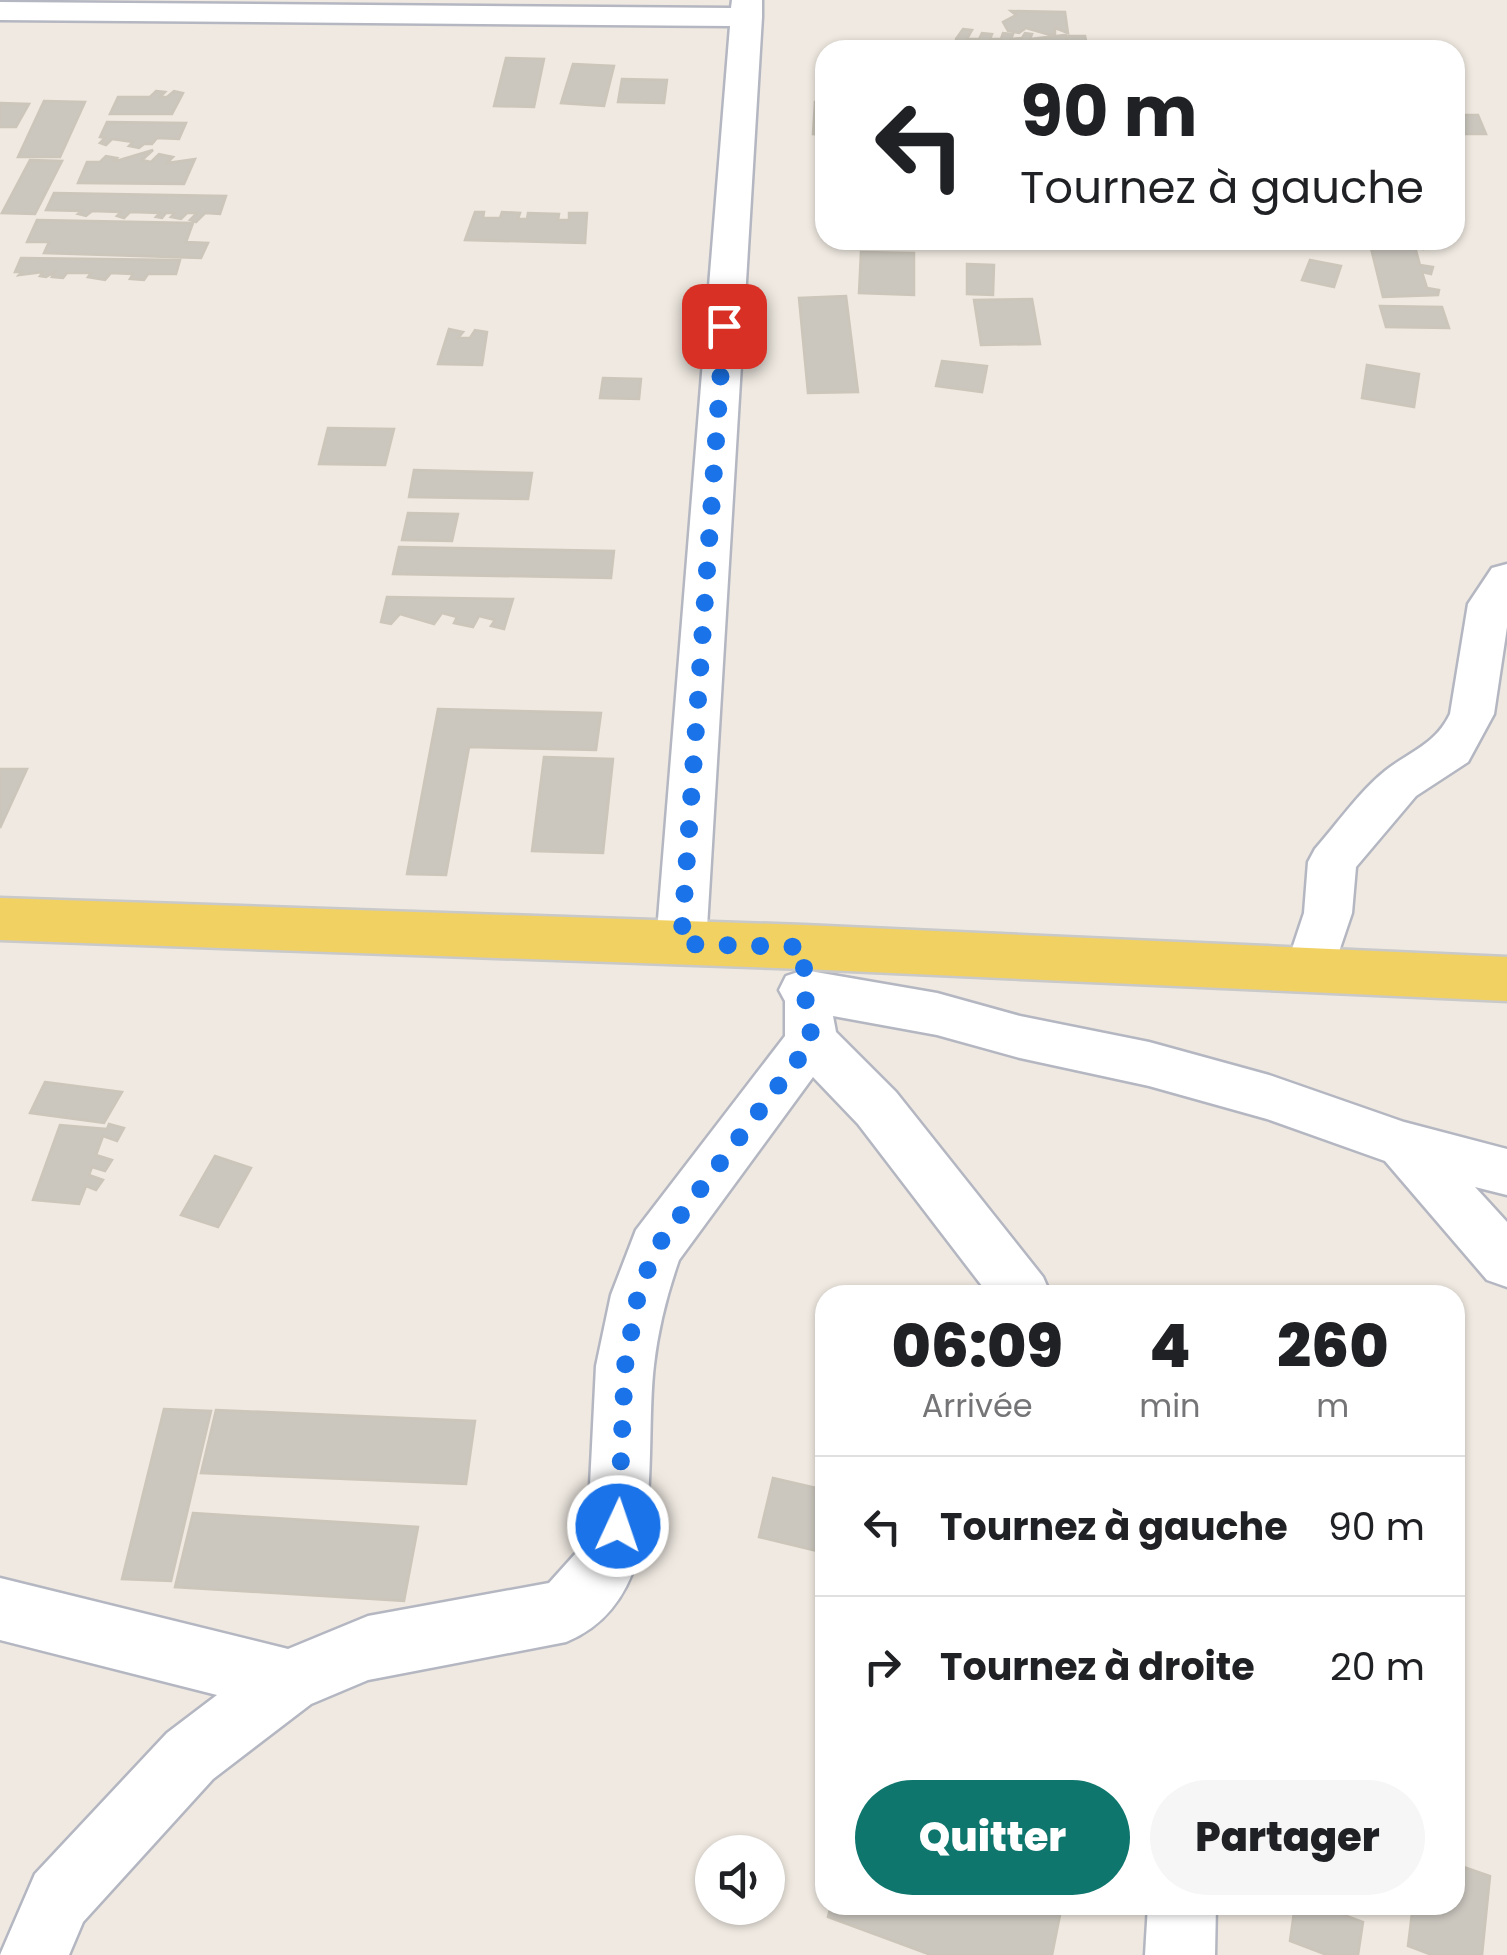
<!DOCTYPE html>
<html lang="fr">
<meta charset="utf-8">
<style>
body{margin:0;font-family:Poppins,sans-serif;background:#f6f6f6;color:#202124;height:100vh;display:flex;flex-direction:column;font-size:38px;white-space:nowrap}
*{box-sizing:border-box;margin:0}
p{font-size:32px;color:#757577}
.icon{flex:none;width:55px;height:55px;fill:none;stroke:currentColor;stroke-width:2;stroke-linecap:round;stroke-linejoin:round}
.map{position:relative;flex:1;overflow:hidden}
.drawer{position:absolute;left:815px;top:1285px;width:650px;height:630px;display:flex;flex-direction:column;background:#fff;border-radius:30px;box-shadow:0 2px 8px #0004}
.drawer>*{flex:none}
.top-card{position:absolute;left:815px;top:40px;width:650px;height:210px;border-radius:30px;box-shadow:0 2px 8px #0004;background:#fff;color:#202124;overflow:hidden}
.controls{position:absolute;left:695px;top:1835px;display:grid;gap:20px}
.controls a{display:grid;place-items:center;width:90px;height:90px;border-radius:50%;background:#fff;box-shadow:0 2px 8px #0004;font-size:50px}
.pin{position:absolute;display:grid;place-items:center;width:85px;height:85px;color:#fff;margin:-42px;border-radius:20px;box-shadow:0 5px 15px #0006}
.me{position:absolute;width:110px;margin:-55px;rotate:3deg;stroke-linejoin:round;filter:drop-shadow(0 0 8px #0008)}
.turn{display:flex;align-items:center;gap:35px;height:210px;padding:0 40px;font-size:45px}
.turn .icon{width:130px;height:130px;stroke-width:2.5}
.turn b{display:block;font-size:70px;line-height:85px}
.eta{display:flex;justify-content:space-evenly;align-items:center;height:170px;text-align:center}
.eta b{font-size:60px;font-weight:800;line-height:70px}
.cta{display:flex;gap:20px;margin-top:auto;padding:20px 40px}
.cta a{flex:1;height:115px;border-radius:60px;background:#0f766e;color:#fff;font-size:40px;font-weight:800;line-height:115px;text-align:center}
.cta a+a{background:#f6f6f6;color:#202124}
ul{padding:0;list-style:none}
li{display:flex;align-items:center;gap:30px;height:140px;padding:0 40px;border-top:2px solid #e0e0e0}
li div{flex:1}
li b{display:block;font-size:38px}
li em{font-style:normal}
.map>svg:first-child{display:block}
.building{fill:#cbc7bf;stroke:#cbc5ba;stroke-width:2.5}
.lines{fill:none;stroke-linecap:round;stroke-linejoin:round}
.street-casing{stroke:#b4b7c1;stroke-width:5}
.primary-casing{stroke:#c9c9c9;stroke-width:5}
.street{fill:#fff;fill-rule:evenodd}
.primary{fill:#f2d163;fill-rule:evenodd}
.route{stroke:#1a73e8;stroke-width:18;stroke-dasharray:0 32.4}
</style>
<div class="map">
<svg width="1507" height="1955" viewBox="0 0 1507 1955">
<rect width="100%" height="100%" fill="#efe9e1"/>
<g class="building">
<polygon points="1011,11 1065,12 1068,33 1055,28 1055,34 1050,35 1026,28 1019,33 1008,31 1003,22 1016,15"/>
<polygon points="963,29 972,30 967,39 979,39 982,33 992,34 990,39 1001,39 1003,33 1013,34 1011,39 1022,38 1025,33 1032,34 1030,39 1066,35 1067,50 958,50 956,39"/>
<polygon points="1066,36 1085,36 1088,50 1068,50"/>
<polygon points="506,58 544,59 534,107 494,106"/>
<polygon points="573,64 614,66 604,106 561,103"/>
<polygon points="622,79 667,80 664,103 618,102"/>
<polygon points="156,91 165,92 160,97 167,97 174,91 183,93 172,114 110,114 118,97 150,97"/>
<polygon points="44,101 85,102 60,157 18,157"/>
<polygon points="815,102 825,102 825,135 813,134"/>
<polygon points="0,103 29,104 16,127 0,127"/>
<polygon points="1455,115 1478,115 1486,134 1455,134"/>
<polygon points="107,122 186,123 179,139 157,138 152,144 144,144 139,148 129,146 133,142 112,139 106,145 100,143 105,138 100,137"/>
<polygon points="153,150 142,160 151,162 159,154 173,157 167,163 195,159 184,184 78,183 87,162 100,162 106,156 117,158 113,162"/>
<polygon points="30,160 62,161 35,214 2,213"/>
<polygon points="54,193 226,196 220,214 205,213 196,222 190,220 197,213 187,213 181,219 171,217 175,213 166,213 162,218 156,217 160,213 130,212 124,218 117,216 121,212 92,211 86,216 78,214 82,211 46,210"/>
<polygon points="475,212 484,212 483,218 500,218 502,212 520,213 518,219 527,219 528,213 559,214 558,220 569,220 569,213 587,213 585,243 465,240"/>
<polygon points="37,220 193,223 186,242 208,243 201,258 44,253 49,242 27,242"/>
<polygon points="1369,240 1413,240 1425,244 1423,249 1415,247 1420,265 1433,267 1431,274 1422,272 1427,288 1439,290 1438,295 1383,297"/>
<polygon points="861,252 914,253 914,295 859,293"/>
<polygon points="21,258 180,260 176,274 148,274 144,280 130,279 133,274 111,273 105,280 88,277 91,273 67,273 63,278 52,277 55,272 46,277 40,276 43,272 19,275 22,272 15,272"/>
<polygon points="1310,260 1341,266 1334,287 1302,280"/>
<polygon points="967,264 994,265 993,295 967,294"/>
<polygon points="846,296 858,392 808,393 799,298"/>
<polygon points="1032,299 1040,344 981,345 974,300"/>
<polygon points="1380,306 1442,307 1449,328 1386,327"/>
<polygon points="449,329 463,332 458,338 470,338 475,330 487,332 482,365 438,364"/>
<polygon points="942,361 987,366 982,392 936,386"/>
<polygon points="1367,365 1419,374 1414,407 1362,398"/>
<polygon points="603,378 641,379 639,399 600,398"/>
<polygon points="328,428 394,429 385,465 319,464"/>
<polygon points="414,470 532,473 528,499 409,497"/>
<polygon points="408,513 458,514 452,541 402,540"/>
<polygon points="399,547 614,551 611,578 393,574"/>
<polygon points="387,597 513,599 504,629 491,626 495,620 479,616 473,627 454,623 457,617 442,613 434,624 400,614 391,624 381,622"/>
<polygon points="438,709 601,713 596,750 469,747 446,875 407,874"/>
<polygon points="544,757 613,759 603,853 532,851"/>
<polygon points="0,769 27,769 0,828"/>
<polygon points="45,1082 122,1092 104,1123 30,1113"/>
<polygon points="109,1124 124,1128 117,1141 103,1136 96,1155 112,1160 105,1171 92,1167 89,1175 103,1180 96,1190 86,1186 79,1204 33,1200 60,1125 107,1129"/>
<polygon points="215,1156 251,1168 218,1227 181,1215"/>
<polygon points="164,1409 211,1411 171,1581 122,1579"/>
<polygon points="216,1410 475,1421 466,1484 201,1473"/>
<polygon points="773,1478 825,1490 825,1553 759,1537"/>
<polygon points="193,1513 418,1527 404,1601 175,1587"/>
<polygon points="1455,1864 1490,1876 1482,1955 1432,1955 1408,1946 1413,1905 1455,1905"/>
<polygon points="831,1905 1039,1905 1038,1909 1046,1912 1048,1905 1062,1905 1052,1955 931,1955 828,1917"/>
<polygon points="1295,1905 1337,1905 1336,1912 1363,1922 1358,1955 1327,1955 1290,1941"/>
</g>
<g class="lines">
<defs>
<g id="street">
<polygon points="732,0 762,0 762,17 706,944 698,958 681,964 664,958 656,944 730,26 0,20 0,2 731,8"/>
<path d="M 1507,564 L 1507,627 L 1494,714 L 1468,762 L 1416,796 L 1356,867 L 1352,913 L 1328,984 L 1310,990 L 1292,984 L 1285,970 L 1304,913 L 1308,862 L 1315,849 C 1337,824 1359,792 1385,771 C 1410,751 1435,745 1450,714 L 1468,604 L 1492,568 Z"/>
<path d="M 804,970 L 937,993 L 1020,1016 L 1149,1042 L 1269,1075 L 1404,1122 L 1507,1149 L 1507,1195 L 1475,1187 L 1507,1222 L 1507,1287 L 1487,1280 L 1385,1161 L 1267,1119 L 1149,1086 L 1020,1058 L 937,1035 L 833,1016 L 836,1032 L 896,1092 L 1043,1277 L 1051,1295 L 989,1295 L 858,1124 L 813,1077 L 679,1260 C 667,1294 658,1330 654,1365 C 643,1455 671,1599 566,1642 L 368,1680 L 311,1704 L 213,1779 L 83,1922 L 69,1955 L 0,1955 L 35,1874 L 167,1733 L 217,1695 L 0,1640 L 0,1578 L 288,1649 L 368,1616 L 549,1583 L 576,1553 L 588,1525 L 596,1366 L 611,1295 L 636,1230 L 785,1036 L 785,1001 L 779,990 L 786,976 Z"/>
<polygon points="1148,1905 1216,1905 1215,1955 1145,1955"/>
</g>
<polygon id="primary" points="0,898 804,925 1507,957 1507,1001 804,969 0,940"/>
</defs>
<use href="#street" class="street-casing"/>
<use href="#primary" class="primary-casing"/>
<use href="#street" class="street"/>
<use href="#primary" class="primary"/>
</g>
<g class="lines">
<polyline class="route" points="618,1526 625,1366 638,1295 656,1248 812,1041 804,990 804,947 681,944 724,326"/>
</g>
</svg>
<div class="controls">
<a><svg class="icon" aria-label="sound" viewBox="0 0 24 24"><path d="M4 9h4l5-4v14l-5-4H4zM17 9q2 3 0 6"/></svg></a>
</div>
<div class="pin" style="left:724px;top:326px;background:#d93025"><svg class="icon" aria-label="arrive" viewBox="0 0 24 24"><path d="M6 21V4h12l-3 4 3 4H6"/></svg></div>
<svg class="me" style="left:618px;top:1526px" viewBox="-20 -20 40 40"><circle r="17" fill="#1a73e8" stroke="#fff" stroke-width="3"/><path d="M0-11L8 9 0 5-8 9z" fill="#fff"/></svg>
<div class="top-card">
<div class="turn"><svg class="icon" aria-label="left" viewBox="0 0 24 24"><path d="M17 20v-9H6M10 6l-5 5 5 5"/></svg><div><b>90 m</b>Tournez à gauche</div></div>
</div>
<section class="drawer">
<div class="eta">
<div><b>06:09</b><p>Arrivée</p></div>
<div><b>4</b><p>min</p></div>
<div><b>260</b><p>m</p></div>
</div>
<ul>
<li><svg class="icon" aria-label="left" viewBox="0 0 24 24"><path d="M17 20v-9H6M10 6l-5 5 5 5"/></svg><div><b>Tournez à gauche</b></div><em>90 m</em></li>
<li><svg class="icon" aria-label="right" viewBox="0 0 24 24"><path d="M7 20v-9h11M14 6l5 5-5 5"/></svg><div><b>Tournez à droite</b></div><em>20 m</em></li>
</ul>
<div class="cta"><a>Quitter</a><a>Partager</a></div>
</section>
</div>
